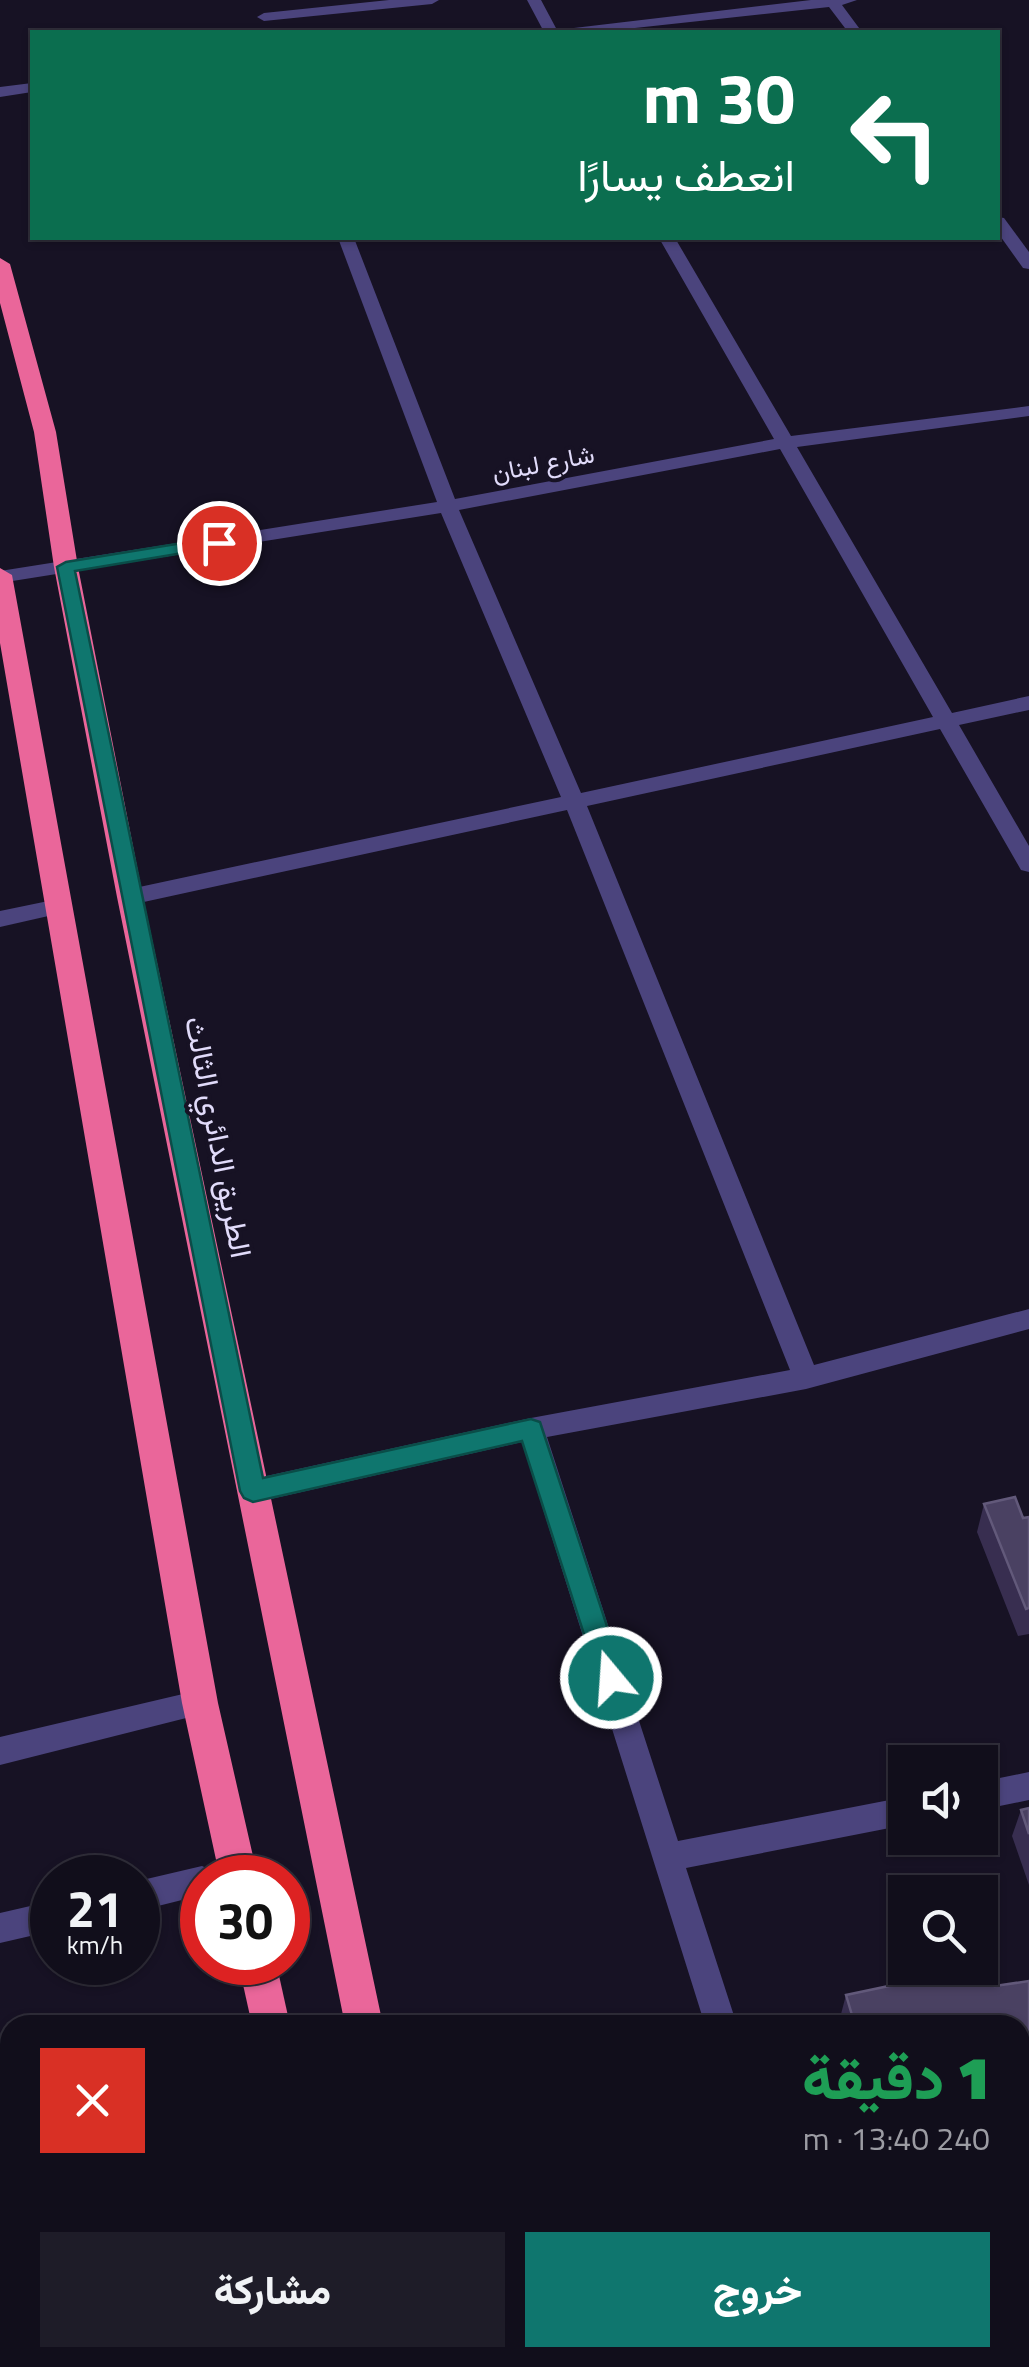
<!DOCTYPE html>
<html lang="ar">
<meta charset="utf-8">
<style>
body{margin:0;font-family:"Titillium Web",Vazirmatn,sans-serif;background:#1e1c28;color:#f1f3f6;direction:rtl;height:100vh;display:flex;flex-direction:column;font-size:38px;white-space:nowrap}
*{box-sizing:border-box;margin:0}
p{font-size:32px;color:#9c9ca3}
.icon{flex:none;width:55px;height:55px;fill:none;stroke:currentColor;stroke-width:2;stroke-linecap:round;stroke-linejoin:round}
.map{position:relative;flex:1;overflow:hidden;direction:ltr}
.panel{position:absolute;left:0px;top:2015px;width:1030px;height:352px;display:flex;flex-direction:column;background:#110e1b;border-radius:30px 30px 0 0;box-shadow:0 2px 8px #0004,0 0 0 2px #302e3a;direction:rtl}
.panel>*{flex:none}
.hud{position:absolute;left:30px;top:30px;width:970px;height:210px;border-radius:0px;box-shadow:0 2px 8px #0004,0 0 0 2px #302e3a;direction:rtl;background:#0b6e4f;color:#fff;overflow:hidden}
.controls{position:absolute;left:888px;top:1745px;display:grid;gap:20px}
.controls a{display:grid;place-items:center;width:110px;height:110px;border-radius:0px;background:#110e1b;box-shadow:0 2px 8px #0004,0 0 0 2px #302e3a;font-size:50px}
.speed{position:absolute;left:30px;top:1855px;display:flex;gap:20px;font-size:50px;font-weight:700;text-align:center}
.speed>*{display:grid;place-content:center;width:130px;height:130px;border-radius:50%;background:#110e1b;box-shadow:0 2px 8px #0004,0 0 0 2px #302e3a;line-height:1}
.speed small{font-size:25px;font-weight:400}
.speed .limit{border:15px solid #d22;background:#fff;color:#111}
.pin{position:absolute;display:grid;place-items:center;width:85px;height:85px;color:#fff;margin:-42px;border:5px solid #fff;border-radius:50%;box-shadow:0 2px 10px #0007}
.me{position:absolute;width:110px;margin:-55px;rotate:342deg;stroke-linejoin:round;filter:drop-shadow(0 0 8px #0008)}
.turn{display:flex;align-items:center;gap:35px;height:210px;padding:0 40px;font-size:45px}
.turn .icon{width:130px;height:130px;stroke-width:2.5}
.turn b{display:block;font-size:70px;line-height:85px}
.round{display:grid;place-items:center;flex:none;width:105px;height:105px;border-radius:0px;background:#1e1c28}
.summary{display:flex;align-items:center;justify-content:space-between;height:170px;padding:0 40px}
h1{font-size:60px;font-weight:800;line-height:75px;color:#1e9e55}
.action{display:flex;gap:20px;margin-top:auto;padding:20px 40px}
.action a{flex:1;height:115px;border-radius:0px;background:#0f766e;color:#fff;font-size:40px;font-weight:800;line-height:115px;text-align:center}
.action a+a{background:#1e1c28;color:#f1f3f6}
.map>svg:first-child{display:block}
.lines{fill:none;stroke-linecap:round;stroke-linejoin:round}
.minor{fill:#4b447d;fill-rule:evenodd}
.highway{fill:#ea669a;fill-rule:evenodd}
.wall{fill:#382e50}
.shaded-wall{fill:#231b37}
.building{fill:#4a4162;stroke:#62597a;stroke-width:2.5}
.route{fill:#0f766e;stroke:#0a4d48;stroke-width:2.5}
.labels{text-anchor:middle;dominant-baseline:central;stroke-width:8;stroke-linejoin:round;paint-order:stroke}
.far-street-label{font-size:25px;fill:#e1dbfa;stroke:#171224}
.street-label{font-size:30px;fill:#e1dbfa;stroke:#171224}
</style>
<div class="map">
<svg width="1029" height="2367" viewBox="0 0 1029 2367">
<rect width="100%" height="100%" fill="#171224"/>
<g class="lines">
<g class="minor">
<polygon points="389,0 439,0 432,4 264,21 257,17 264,13"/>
<polygon points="527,0 541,0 557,30 811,0 857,0 842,5 862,32 848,32 829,7 598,32 544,32"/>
<polygon points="32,83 32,92 0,97 0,87"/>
<polygon points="998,217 1004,218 1029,252 1029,269 1023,268 998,233"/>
<path d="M 338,238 L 354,238 L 455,499 L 774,439 L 659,238 L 675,238 L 791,436 L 1029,406 L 1029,416 L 797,447 L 952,713 L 1029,696 L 1029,710 L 959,725 L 1029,846 L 1029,872 L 1021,870 L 940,729 L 587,806 L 814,1365 L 1029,1309 L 1029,1329 L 806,1389 L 547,1437 L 678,1841 L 905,1797 L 905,1825 L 686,1868 L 737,2025 L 705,2025 L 522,1442 L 253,1503 L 243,1499 L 239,1491 L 243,1483 L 253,1479 L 531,1418 L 790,1370 L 567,810 L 130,905 L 119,897 L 130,889 L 561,797 L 441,513 L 0,583 L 0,571 L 437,502 ZM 780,449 L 933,717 L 581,793 L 459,510 Z"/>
<polygon points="58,899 69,907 66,912 0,927 0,911"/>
<polygon points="200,1690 210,1694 215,1703 210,1712 0,1765 0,1737"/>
<polygon points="1029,1772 1029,1800 980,1810 980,1782"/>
<polygon points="202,1866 213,1871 216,1878 202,1878 202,1895 138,1911 138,1881"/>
<polygon points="52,1901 52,1931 0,1943 0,1913"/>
<polygon points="808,2358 843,2358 847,2367 811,2367"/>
</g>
<g class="highway">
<polygon points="0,258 10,264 56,432 78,567 143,897 383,2025 345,2025 117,897 54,567 34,432 0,303"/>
<polygon points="0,568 12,575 218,1703 258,1878 220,1878 182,1703 0,643"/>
<polygon points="238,1962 276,1962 290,2025 252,2025"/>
<polygon points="316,2358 358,2358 360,2367 318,2367"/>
<polygon points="413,2358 455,2358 457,2367 415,2367"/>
</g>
</g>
<g class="wall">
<polygon points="984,1504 1023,1518 1029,1517 1029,1634 1018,1636 977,1532"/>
<polygon points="1029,1808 1029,1885 1012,1836 1021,1810"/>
<polygon points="1029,1981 1029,2086 1021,2087 1022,2100 1020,2104 1020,2025 842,2025 840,2018 846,1995 995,1986"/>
<polygon points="1029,2109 1029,2275 1020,2276 1020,2111"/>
</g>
<polygon class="shaded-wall" points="169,2358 174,2358 175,2367 169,2367"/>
<g class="building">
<polygon points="1015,1497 1023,1518 1029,1517 1029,1608 1026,1609 984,1504"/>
<polygon points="1029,1808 1029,1834 1021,1810"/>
<polygon points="984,1966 995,1986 1029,1981 1029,2064 1020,2066 1022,2100 1020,2100 1020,2025 855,2025 846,1995"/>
<polygon points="1029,2109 1029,2256 1020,2257 1020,2111"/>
<polygon points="10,2295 10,2358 169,2358 169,2367 0,2367 0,2297"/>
</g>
<polygon class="route" points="219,537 225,539 225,546 75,571 263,1478 531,1419 540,1422 624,1678 620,1687 611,1690 602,1687 598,1678 522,1441 253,1502 244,1498 240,1491 57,567 66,562"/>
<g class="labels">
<g class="far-street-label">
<text transform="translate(543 463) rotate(-11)">شارع لبنان</text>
</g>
<g class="street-label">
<text transform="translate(219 1137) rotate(79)">الطريق الدائري الثالث</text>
</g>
</g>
</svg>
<div class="controls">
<a><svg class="icon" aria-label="sound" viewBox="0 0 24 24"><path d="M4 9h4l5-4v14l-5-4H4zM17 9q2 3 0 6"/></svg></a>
<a><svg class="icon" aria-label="search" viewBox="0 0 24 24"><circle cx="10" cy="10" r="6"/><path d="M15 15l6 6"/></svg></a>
</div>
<div class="speed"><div>21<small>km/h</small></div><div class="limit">30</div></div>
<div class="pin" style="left:219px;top:543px;background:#d93025"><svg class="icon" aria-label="arrive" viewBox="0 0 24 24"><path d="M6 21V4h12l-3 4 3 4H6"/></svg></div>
<svg class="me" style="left:611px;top:1678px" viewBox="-20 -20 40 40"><circle r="17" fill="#0f766e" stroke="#fff" stroke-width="3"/><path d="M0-11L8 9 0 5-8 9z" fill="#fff"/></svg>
<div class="hud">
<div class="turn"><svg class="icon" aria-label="left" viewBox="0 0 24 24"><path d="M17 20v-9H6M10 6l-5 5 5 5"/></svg><div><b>30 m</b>انعطف يسارًا</div></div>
</div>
<section class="panel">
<div class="summary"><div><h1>1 دقيقة</h1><p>240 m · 13:40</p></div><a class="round" style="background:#d93025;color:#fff"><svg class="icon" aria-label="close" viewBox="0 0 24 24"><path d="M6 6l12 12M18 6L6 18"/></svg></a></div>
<div class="action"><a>خروج</a><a>مشاركة</a></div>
</section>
</div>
